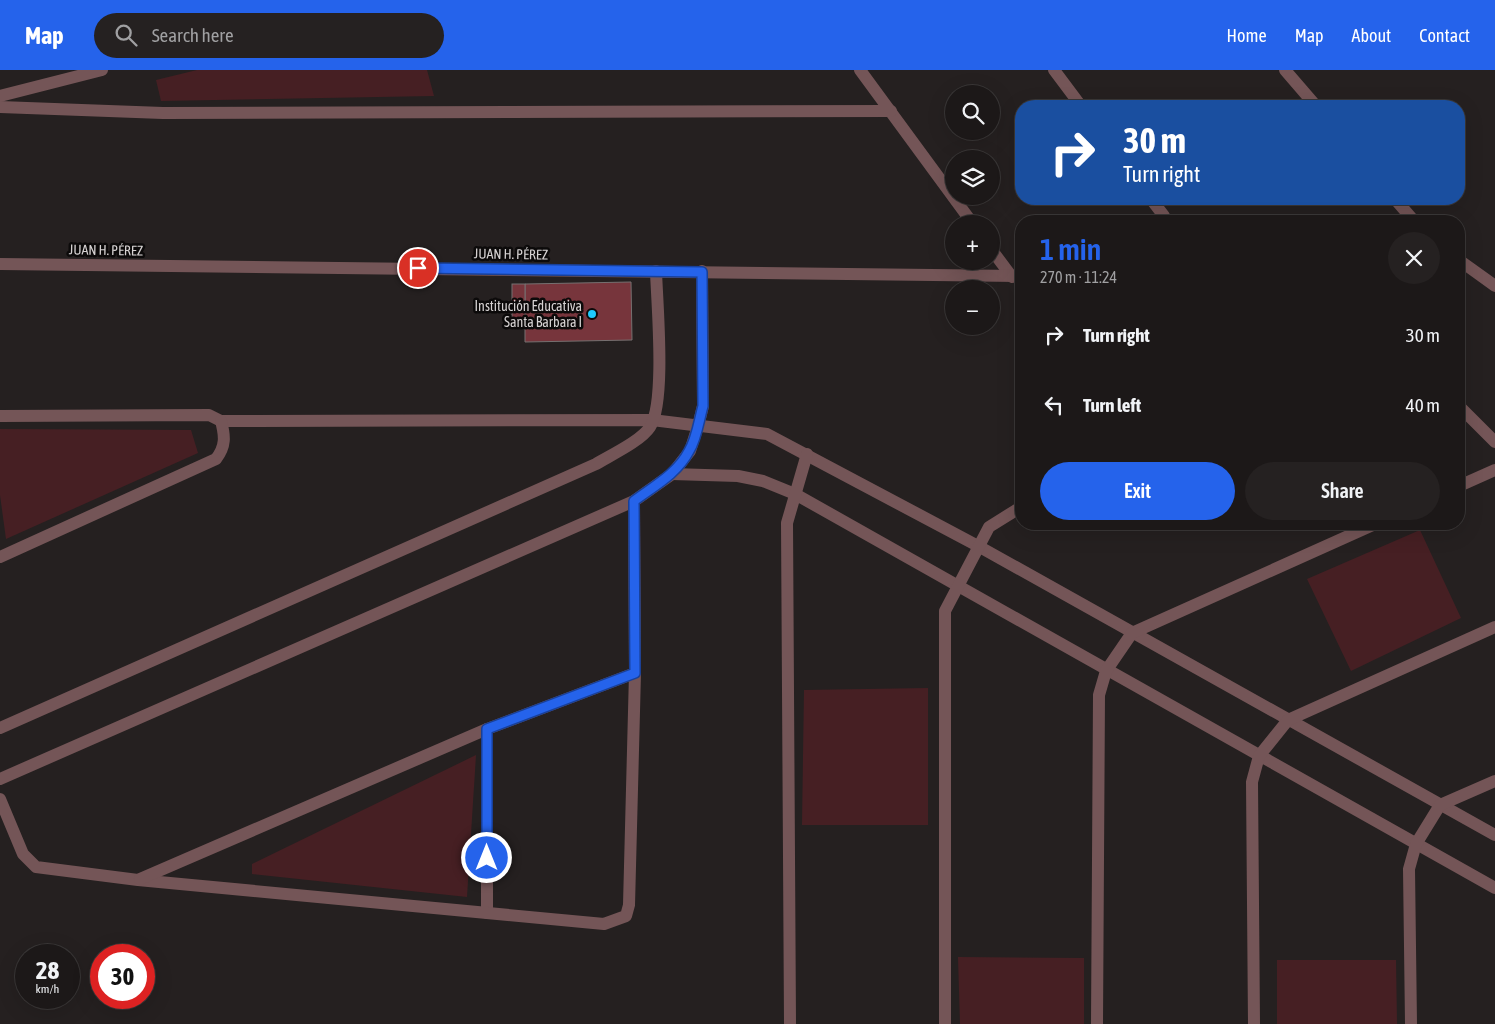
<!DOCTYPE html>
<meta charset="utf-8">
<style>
body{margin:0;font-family:"Asap Condensed",sans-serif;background:#252121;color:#f1f3f6;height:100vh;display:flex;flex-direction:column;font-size:19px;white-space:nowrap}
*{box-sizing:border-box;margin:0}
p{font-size:16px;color:#a0a0a2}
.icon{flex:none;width:28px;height:28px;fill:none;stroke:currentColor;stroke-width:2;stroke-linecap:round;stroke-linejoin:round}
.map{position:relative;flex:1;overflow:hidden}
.sheet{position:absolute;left:1015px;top:145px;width:450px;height:315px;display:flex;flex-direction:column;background:#1c1818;border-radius:20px;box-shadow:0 5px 20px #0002,0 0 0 1px #3a3737}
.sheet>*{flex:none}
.top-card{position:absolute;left:1015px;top:30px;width:450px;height:105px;border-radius:20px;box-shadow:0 5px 20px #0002,0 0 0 1px #3a3737;background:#1a4fa0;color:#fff;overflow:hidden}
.controls{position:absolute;left:945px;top:15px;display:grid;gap:10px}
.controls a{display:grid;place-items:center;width:55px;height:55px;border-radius:50%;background:#1c1818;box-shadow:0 5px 20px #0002,0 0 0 1px #3a3737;font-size:25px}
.speed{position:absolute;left:15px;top:874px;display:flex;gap:10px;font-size:25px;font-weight:700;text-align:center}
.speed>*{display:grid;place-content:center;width:65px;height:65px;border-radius:50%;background:#1c1818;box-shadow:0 5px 20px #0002,0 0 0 1px #3a3737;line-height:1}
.speed small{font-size:12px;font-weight:400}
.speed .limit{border:8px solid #d22;background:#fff;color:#111}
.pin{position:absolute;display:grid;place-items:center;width:42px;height:42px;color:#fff;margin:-21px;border:2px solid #fff;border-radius:50%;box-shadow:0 1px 5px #0007}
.me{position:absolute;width:55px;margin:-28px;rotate:0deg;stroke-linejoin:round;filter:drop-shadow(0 0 4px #0008)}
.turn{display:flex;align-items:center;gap:18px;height:105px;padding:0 25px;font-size:22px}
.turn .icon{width:65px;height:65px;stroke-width:2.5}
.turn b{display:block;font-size:35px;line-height:42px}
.round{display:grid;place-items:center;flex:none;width:52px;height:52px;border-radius:26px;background:#252121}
.head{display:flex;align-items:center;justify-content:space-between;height:85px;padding:0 25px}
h1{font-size:30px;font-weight:600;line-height:38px;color:#2563eb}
.button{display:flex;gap:10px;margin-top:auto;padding:10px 25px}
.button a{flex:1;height:58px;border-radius:30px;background:#2563eb;color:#fff;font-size:20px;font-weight:600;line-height:58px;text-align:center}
.button a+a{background:#252121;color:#f1f3f6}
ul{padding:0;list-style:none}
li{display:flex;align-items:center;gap:15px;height:70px;padding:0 25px}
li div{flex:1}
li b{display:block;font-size:19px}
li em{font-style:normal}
header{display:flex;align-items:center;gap:30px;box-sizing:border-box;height:70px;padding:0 25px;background:#2563eb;color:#fff}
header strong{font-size:24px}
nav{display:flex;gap:28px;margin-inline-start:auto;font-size:18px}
.search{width:350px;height:45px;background:#252121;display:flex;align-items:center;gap:12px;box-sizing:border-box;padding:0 18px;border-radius:28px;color:#a0a0a2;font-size:19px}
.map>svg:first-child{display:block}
.green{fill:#461f23}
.building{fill:#77353c;stroke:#767070}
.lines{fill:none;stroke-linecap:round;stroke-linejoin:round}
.minor{stroke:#745557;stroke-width:12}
.route-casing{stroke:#184099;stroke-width:12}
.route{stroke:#2563eb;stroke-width:9}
.poi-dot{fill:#1fc9fd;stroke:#0c0a0a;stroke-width:2}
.labels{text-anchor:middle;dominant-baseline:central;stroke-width:5;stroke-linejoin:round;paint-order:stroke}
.street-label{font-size:14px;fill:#d6d2d2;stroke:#0c0a0a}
.poi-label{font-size:14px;fill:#d6d2d2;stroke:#0c0a0a;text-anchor:end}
</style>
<header>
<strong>Map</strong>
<div class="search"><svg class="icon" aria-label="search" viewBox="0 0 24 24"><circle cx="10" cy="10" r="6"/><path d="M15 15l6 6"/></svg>Search here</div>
<nav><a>Home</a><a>Map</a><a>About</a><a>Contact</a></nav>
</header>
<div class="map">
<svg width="1495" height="954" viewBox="0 0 1495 954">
<rect width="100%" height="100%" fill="#252020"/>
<g class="green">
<polygon points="197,0 427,0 434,26 161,31 156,10"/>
<polygon points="0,359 191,360 198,383 6,469 0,425"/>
<polygon points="1420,460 1461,548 1351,601 1307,509"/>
<polygon points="928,618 928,755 802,755 804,620"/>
<polygon points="476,685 467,827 252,804 252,794"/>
<polygon points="958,887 1084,888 1084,954 960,954"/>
<polygon points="1277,890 1396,890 1397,954 1277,954"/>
</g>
<g class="building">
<polygon points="631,212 632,270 525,272 525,214"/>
<rect x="512" y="214" width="13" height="35"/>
</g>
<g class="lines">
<g class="minor">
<polyline points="860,0 973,154"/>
<polyline points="1054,0 1081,36"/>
<polyline points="1285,0 1316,36"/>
<polyline points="0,26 102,0"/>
<polyline points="0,37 163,43 891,41"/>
<polyline points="1151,129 1164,146 1164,151"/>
<polyline points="1395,129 1414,151"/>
<polyline points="991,179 1012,207"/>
<polyline points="1459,190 1495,216"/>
<polyline points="0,194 1021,206"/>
<polyline points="1459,336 1495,372"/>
<polyline points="0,346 209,345 221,351 652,350 767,364 978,476 1495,765"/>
<polyline points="672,404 738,406 763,411 795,424 1495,818"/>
<polyline points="1459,416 1495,400"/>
<path d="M 0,487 L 216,389 C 226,376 225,366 221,351"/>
<path d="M 0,658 L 596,394 C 611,385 641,371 650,357 C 666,332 657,234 656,201"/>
<polyline points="487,659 487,843"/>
<polyline points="0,709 634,431 672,404 690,381 698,356 703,336 702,201"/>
<polyline points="0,729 23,784 36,797 138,810 604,854 626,846 629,835 635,603 634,431"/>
<polyline points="140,809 487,659 635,603"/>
<polyline points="790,954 787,453 807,384"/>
<polyline points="945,954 945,541 989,457 1021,437"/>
<polyline points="1097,954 1099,625 1106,601 1132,563 1375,454"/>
<polyline points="1254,954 1252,712 1259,686 1288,650 1495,557"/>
<polyline points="1411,954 1409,799 1416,774 1440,735 1495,711"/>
</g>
</g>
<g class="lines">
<defs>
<path id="route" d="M 418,198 L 702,202 L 703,336 C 699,350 697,368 689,381 C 677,404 654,416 634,431 L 635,603 L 487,659 L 487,788"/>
</defs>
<use href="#route" class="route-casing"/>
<use href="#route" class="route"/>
</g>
<circle class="poi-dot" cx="592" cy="244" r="5"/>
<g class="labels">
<g class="street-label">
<text transform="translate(106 180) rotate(1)">JUAN H. PÉREZ</text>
<text transform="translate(511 184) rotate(1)">JUAN H. PÉREZ</text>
</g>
<g class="poi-label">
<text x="582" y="236">Institución Educativa<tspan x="582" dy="16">Santa Barbara I</tspan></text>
</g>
</g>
</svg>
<div class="controls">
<a><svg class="icon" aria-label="search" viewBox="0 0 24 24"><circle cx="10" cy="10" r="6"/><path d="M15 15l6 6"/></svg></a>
<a><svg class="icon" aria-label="layers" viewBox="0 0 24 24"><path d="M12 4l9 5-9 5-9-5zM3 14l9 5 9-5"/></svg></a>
<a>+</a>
<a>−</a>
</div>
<div class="speed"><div>28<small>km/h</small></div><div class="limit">30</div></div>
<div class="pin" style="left:418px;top:198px;background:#d93025"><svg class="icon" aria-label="arrive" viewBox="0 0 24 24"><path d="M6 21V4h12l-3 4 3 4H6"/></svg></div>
<svg class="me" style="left:487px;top:788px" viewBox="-20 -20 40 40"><circle r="17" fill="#2563eb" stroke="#fff" stroke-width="3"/><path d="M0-11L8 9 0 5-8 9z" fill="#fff"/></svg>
<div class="top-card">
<div class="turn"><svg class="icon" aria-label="right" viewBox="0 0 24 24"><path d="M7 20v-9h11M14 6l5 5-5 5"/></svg><div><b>30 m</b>Turn right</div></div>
</div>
<section class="sheet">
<div class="head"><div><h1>1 min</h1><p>270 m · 11:24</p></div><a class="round"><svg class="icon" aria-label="close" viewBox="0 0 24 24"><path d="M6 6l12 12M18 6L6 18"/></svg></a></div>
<ul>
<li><svg class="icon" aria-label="right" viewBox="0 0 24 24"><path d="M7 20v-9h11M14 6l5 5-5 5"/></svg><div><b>Turn right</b></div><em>30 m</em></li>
<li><svg class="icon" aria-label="left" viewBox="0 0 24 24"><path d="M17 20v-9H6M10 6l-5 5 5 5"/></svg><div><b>Turn left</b></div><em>40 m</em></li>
</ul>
<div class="button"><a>Exit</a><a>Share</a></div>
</section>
</div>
